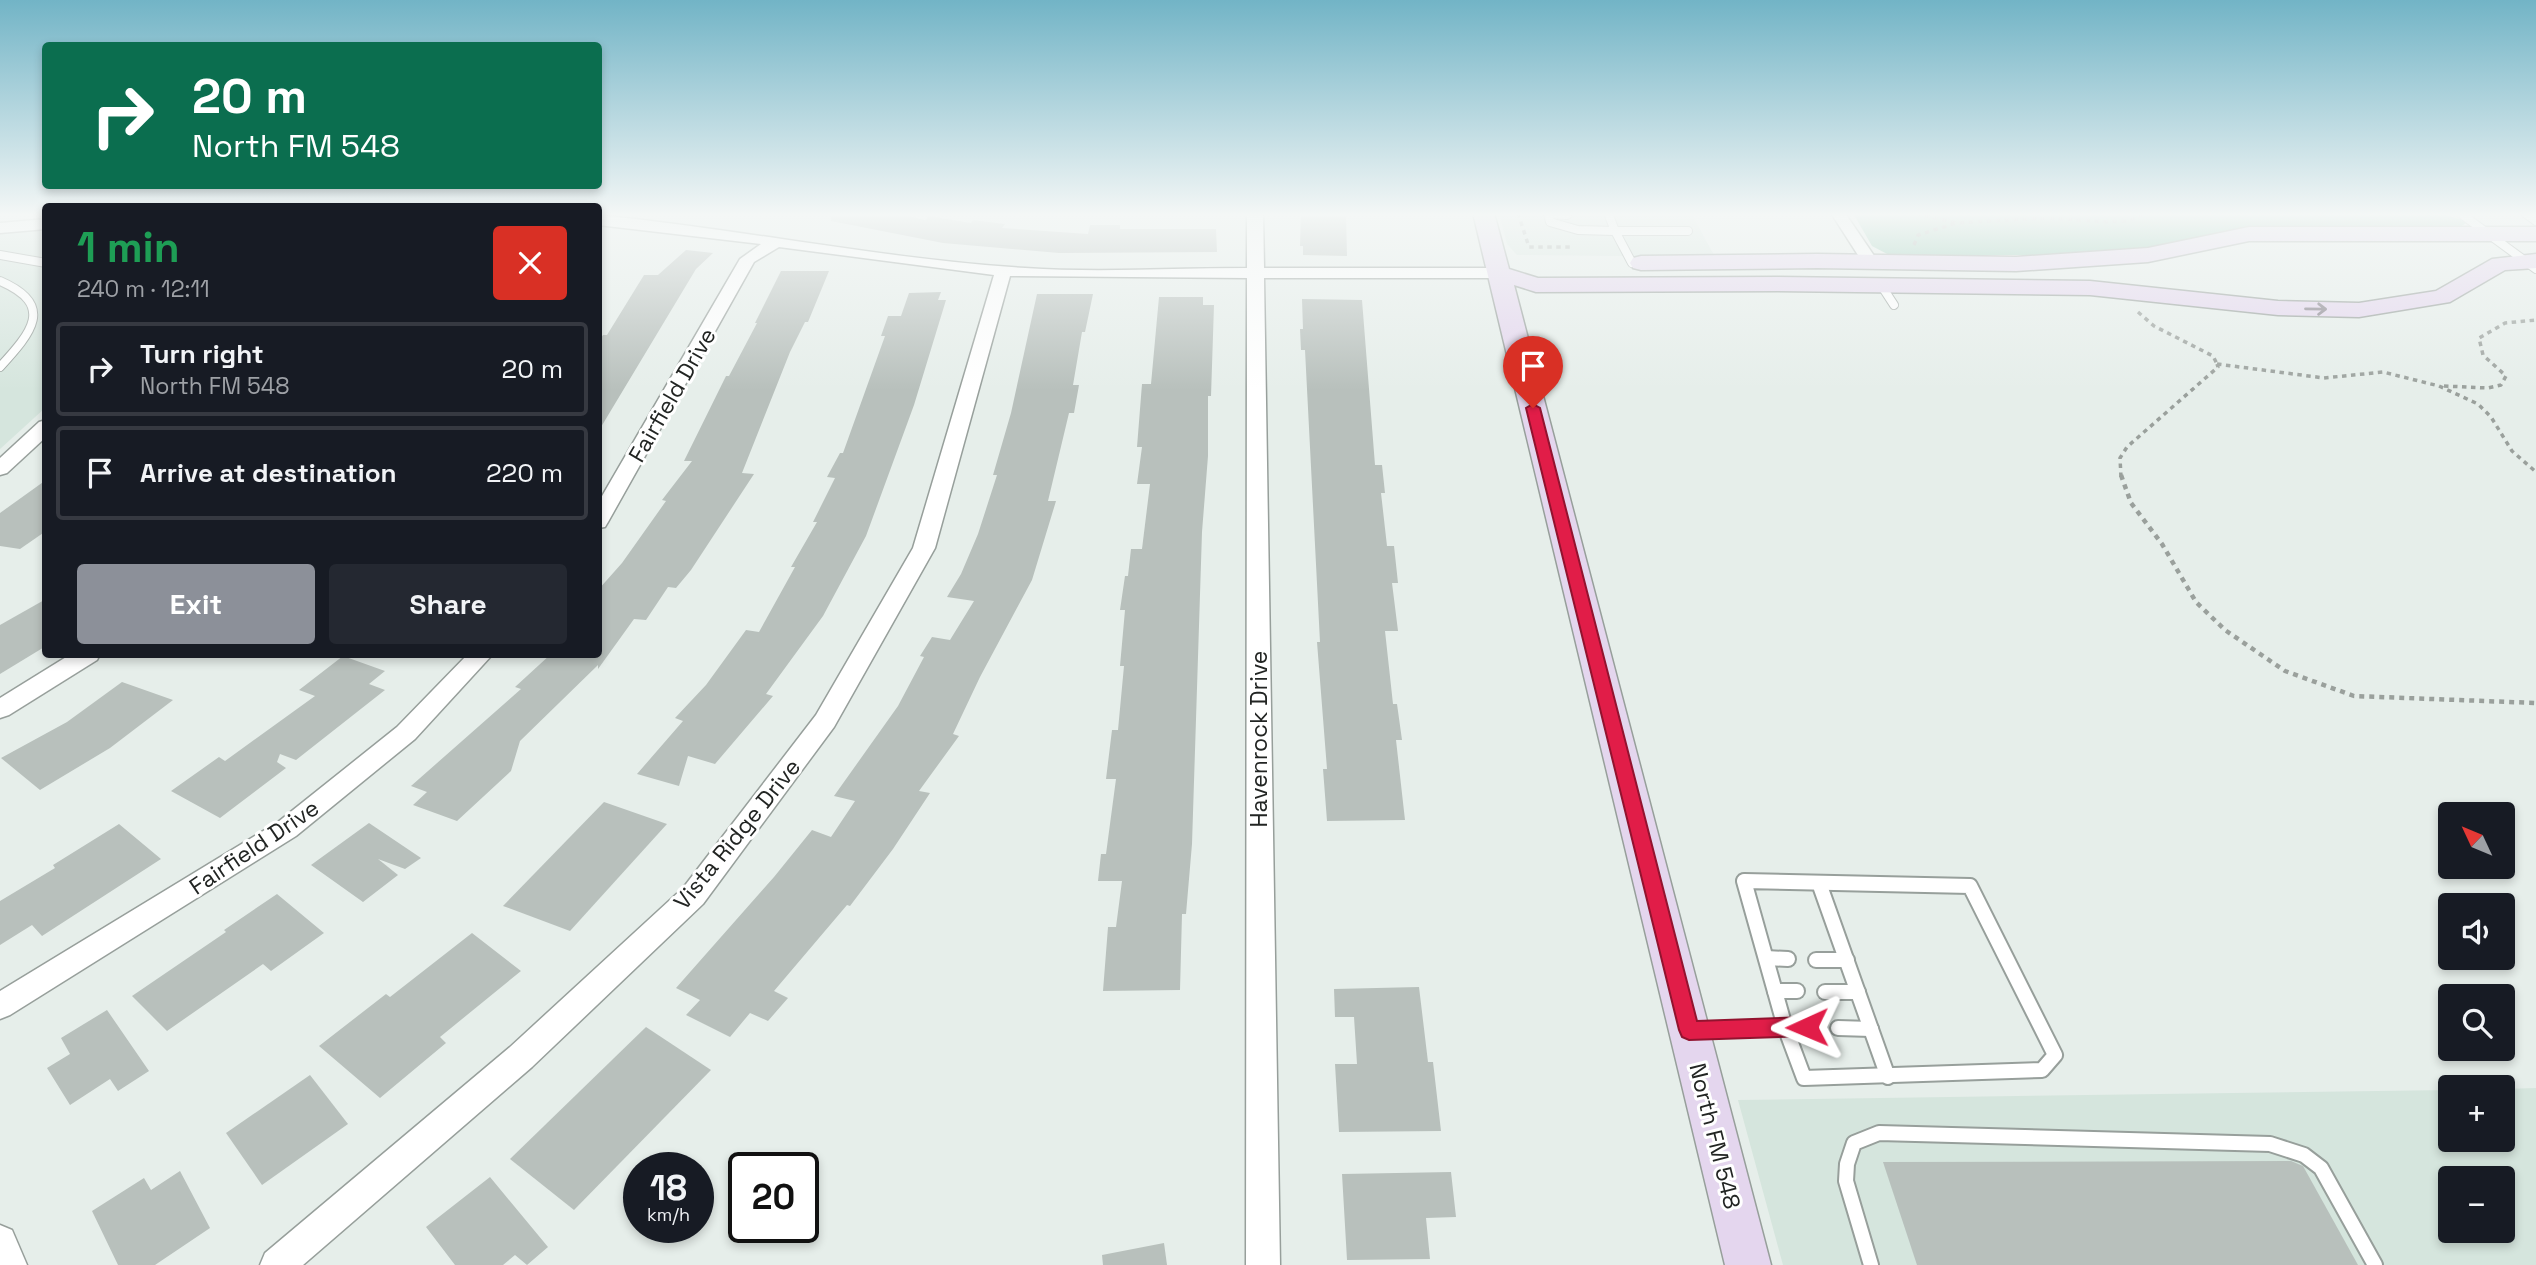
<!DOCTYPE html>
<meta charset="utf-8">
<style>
body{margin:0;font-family:"Space Grotesk",sans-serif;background:#242831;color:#f1f3f6;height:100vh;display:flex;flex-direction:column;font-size:26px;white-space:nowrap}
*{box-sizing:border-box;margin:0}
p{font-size:23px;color:#9ea1a6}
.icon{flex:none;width:38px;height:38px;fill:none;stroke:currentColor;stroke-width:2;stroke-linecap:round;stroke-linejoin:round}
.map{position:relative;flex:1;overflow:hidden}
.panel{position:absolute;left:42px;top:203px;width:560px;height:455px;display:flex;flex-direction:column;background:#171b24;border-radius:7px;box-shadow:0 4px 10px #0003}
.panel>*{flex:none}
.guide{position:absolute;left:42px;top:42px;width:560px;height:147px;border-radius:7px;box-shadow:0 4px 10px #0003;background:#0b6e4f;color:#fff;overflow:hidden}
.needle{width:46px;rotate:314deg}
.fabs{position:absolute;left:2438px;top:802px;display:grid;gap:14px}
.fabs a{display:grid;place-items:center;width:77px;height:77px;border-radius:7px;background:#171b24;box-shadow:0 4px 10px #0003;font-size:35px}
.speed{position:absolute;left:623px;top:1152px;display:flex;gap:14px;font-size:35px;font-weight:700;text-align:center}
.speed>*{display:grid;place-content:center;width:91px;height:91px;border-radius:50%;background:#171b24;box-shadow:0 4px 10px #0003;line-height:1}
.speed small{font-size:18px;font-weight:400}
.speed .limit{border:4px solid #111;border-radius:10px;background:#fff;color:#111}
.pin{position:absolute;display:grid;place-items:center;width:60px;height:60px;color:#fff;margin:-72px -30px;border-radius:50% 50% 50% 0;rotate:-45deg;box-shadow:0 0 7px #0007}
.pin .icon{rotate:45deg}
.me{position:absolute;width:77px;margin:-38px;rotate:269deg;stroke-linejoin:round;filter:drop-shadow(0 0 5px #0008)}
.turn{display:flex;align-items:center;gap:24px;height:147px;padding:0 35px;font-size:32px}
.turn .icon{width:91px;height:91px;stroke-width:2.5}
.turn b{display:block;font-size:49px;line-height:60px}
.round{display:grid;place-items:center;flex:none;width:74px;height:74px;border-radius:7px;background:#242831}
.head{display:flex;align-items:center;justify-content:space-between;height:119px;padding:0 35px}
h1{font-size:42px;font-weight:800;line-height:52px;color:#1e9e55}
.action{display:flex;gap:14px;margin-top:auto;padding:14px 35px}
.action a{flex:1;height:80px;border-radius:7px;background:#8c9099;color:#fff;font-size:28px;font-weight:800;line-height:80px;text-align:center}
.action a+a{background:#242831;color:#f1f3f6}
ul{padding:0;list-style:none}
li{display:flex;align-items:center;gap:21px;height:94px;margin:0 14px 10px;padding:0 21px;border:4px solid #363941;border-radius:7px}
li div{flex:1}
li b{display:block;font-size:26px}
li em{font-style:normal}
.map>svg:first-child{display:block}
.built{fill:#d5e5dd;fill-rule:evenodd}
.green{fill:#8dc7ae}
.building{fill:#b8c0bc}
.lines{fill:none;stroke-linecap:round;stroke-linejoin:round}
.service-far1-casing{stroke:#979f9b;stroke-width:10}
.service-casing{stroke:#979f9b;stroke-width:18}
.minor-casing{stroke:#979f9b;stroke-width:3}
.secondary-casing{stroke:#979f9b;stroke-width:3}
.path-far1{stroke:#9aa09c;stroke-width:3.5;stroke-dasharray:4.5 4.5;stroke-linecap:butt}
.path{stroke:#9aa09c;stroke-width:4.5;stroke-dasharray:5 5;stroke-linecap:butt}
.service-far1{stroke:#fff;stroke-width:8}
.service{stroke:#fff;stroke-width:14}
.minor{fill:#fff;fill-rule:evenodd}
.secondary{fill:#e4d6ee;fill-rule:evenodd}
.oneway{stroke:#837e88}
.route{fill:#e11d48;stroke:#92132f;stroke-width:2}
.labels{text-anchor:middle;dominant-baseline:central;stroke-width:6;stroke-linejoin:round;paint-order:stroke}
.street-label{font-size:23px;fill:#222523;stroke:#fff}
</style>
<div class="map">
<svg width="2536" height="1265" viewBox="0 0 2536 1265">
<rect width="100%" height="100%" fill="#e6eeea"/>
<g class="built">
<polygon points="1499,213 1691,213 1715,257 1517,255 1507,244"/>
<polygon points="45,229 45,408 0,449 0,232"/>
<path d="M 2536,1088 L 2536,1265 L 1783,1265 L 1738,1100 L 2450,1090 L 2450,1139 L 2502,1139 L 2503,1089 ZM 2450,1178 L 2502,1178 L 2502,1230 L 2450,1230 Z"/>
</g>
<path class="green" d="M 1853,213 L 2443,213 C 2451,218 2459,217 2466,223 L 2457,229 L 2305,226 L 2257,229 L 2101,255 L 1889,255 L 1872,246 Z"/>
<g class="building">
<polygon points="832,213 894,213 925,220 929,216 971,223 973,220 1005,224 1002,228 1088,234 1090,225 1120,225 1120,229 1216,229 1217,252 1059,253 943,243 831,221"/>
<polygon points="1301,214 1346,215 1347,256 1303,255 1303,246 1300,246"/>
<polygon points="686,250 713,253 696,269 598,432 598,342 603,335 607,335 644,275 658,275"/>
<polygon points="781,271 829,271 808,322 805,322 790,352 742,473 754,474 691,570 676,588 668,587 646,620 634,619 598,669 598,665 520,741 511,771 457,821 413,805 427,792 411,786 521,689 515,687 551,654 598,654 598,590 622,563 666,501 662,500 692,461 684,461 726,376 729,376 757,323 755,323"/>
<polygon points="941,292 938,300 946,300 914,405 866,536 823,616 766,694 773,696 715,764 688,756 679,786 637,774 683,721 675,718 706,685 746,630 759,632 795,567 791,567 817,522 813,522 835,478 827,477 840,453 843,453 885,336 881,336 888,316 901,316 909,293"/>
<polygon points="1037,294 1093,294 1085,332 1082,332 1073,385 1079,385 1074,413 1069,413 1048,501 1056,501 1032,580 980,677 953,734 959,736 919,791 930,793 893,849 850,906 847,905 774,991 788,998 768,1021 750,1013 730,1037 686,1015 700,1000 676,988 774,877 812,830 831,837 855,801 834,796 898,706 924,657 920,656 932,637 950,640 974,601 947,597 961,574 978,534 997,475 993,475 1011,413"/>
<polygon points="1159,297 1203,297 1203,305 1214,305 1211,396 1208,396 1208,456 1202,532 1192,844 1186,914 1182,914 1180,990 1103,991 1108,927 1116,927 1122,881 1098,881 1101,854 1106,854 1116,779 1106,779 1112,730 1118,730 1124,666 1120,666 1125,610 1120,610 1125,576 1128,576 1131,549 1142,549 1150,484 1137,484 1142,447 1137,447 1142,384 1151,384"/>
<polygon points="1302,299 1362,300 1375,465 1382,465 1385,493 1381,493 1387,546 1394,546 1398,583 1392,583 1398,631 1385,631 1393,704 1397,704 1402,740 1396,740 1405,820 1327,821 1323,769 1327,769 1317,642 1320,642 1305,350 1301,350 1300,329 1303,329"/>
<polygon points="46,480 46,531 20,549 0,546 0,513"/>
<polygon points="46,599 46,646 0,674 0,625"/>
<polygon points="343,656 385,671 369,684 385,690 296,760 280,754 277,762 286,768 220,818 171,791 219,757 225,761 315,696 299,690"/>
<polygon points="122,682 173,700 110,748 40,790 1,758 67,722"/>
<polygon points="604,802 667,824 570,931 503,906"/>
<polygon points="369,823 421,858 405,869 378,859 398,875 363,902 311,865"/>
<polygon points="119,824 161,859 42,936 32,925 0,945 0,901 55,868 53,865"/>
<polygon points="277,894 324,933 271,971 263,964 167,1031 132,996 226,932 224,930"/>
<polygon points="472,933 521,971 440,1037 446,1043 380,1098 319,1046 386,994 390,997"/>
<polygon points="1419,987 1428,1062 1433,1062 1441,1131 1339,1132 1335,1064 1357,1064 1354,1017 1335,1017 1334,989"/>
<polygon points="107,1010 149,1071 118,1091 110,1079 70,1105 47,1068 70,1054 61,1038"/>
<polygon points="646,1027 711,1070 574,1210 510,1159"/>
<polygon points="310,1075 348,1124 262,1185 226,1133"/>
<polygon points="2291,1161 2303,1166 2358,1265 1917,1265 1883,1162"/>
<polygon points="180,1171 210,1228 155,1265 118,1265 92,1211 144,1178 151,1190"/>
<polygon points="1451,1172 1456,1217 1426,1218 1430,1259 1347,1260 1342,1174"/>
<polygon points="490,1177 548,1247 527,1265 515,1255 503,1265 455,1265 426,1227"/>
<polygon points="1164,1243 1167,1265 1103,1265 1102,1255"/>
</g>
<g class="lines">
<defs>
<g id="service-far1">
<polyline points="1548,213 1550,222 1578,230 1615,231 1632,263"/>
<polyline points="1608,213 1615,231 1688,231"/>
<polyline points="2460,213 2536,269"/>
<polyline points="2525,213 2536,221"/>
<polyline points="1548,214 1567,215"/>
<polyline points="0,255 46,263"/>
<path d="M 0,281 C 56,305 31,333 0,367"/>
<polyline points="1881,285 1894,305"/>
</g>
<g id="service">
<polygon points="1744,881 1970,886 2055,1055 2042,1070 1804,1078 1785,1027"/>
<polyline points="1819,883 1888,1077"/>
<polyline points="1766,958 1788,959"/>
<polyline points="1816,960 1847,960"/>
<polyline points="1775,991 1797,991"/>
<polyline points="1825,992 1858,992"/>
<polyline points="1785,1027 1807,1027"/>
<polyline points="1838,1028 1871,1029"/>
<polyline points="1695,1030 1785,1027"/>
<polyline points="1871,1265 1846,1181 1847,1164 1854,1143 1879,1133 2270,1144 2304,1155 2321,1168 2375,1265"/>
</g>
<g id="minor">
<path d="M 1247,213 L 1263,213 L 1264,268 L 1499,268 L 1507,273 L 1499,278 L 1264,278 L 1280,1265 L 1246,1265 L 1247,278 L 1010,276 L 935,548 L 834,727 L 703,904 L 532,1067 L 303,1265 L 260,1265 L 265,1253 L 510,1047 L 683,888 L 816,715 L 913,548 L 994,275 L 779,247 L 754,262 L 608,522 L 605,527 L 598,528 L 598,503 L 740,259 L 761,244 L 598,225 L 598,215 C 741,229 882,259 1025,268 C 1098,273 1174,268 1247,268 Z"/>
<polygon points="1831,213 1845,213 1879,263 1877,266 1865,266"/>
<polygon points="46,219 46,229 0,233 0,223"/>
<polygon points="46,420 46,437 7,473 0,475 0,458 39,422"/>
<polygon points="71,654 100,654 97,660 9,715 0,718 0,698"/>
<polygon points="468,654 493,654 415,739 296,836 10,1015 0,1019 0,991 278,822 397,727"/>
<polygon points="0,1225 12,1230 27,1265 0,1265"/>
</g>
<g id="secondary">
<polygon points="1473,213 1494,213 1509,269 1538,278 1777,277 2090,281 2278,301 2359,303 2436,291 2492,259 2536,254 2536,268 2505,270 2450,302 2359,317 2278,315 2090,295 1777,291 1536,292 1514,285 1771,1265 1725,1265"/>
<polygon points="2249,227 2536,227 2536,241 2249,241 2148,262 2016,271 1817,268 1641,270 1633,268 1630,263 1633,258 1641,256 1817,254 2016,257 2148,248"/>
</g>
</defs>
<use href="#service-far1" class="service-far1-casing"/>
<use href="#service" class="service-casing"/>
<use href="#minor" class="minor-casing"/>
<use href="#secondary" class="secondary-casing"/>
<g class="path-far1">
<polyline points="1518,213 1529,247 1572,247"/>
<polyline points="1916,213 1956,223 2048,218 2108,222 2127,221 2147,213"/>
<polyline points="1914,245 1918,235 1956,223"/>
<polyline points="2138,312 2154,326 2213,356 2217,364"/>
<polyline points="2217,364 2324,378 2383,372 2439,386 2478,404 2491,417 2512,451 2536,472"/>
<polyline points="2444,386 2488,388 2501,385 2506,376 2483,355 2479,338 2505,323 2536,320"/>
<polyline points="2121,477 2120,458 2127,447 2218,367 2217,364"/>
</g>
<polyline class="path" points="2121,475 2131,503 2162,544 2196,602 2225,630 2285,671 2354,696 2536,703"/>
<use href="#service-far1" class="service-far1"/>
<use href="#service" class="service"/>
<use href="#minor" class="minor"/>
<use href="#secondary" class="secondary"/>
</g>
<defs><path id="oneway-shaft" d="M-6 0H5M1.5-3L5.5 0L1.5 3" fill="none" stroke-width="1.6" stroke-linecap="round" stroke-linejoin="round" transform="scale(1.75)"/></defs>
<use class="oneway" href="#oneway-shaft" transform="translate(2316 309) rotate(1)"/>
<linearGradient id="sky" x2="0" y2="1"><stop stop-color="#72b4c6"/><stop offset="0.55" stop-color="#f4f7f6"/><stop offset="1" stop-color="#f4f7f6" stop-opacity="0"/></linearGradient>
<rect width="2536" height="390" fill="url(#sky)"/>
<polygon class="route" points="1533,404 1540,408 1697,1021 1807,1017 1815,1020 1818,1027 1815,1033 1807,1036 1689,1040 1682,1037 1679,1030 1526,408"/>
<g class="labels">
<g class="street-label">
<text transform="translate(672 395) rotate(-60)">Fairfield Drive</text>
<text transform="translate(1259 739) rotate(-90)">Havenrock Drive</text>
<text transform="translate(737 834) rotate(-51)">Vista Ridge Drive</text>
<text transform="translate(254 847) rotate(-34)">Fairfield Drive</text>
<text transform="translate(1715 1136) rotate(76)">North FM 548</text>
</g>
</g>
</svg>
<div class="fabs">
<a><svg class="needle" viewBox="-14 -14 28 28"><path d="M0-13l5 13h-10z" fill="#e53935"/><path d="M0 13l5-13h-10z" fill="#9ea1a6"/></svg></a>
<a><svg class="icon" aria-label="sound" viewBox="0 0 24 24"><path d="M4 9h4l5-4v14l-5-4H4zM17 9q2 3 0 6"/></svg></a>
<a><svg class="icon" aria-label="search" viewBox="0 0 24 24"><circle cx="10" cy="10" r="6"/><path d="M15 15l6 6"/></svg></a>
<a>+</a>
<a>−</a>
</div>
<div class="speed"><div>18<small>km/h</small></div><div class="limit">20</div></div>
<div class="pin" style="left:1533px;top:408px;background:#d93025"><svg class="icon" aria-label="arrive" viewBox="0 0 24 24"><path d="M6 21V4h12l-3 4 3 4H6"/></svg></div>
<svg class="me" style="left:1807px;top:1027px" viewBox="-20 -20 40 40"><path d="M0-17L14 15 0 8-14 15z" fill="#e11d48" stroke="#fff" stroke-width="4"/></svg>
<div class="guide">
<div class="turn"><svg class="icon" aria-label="right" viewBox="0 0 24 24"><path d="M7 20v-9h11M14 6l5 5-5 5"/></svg><div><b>20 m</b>North FM 548</div></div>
</div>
<section class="panel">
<div class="head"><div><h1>1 min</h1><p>240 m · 12:11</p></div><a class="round" style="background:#d93025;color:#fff"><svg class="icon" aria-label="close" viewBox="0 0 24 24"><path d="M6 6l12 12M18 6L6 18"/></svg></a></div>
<ul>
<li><svg class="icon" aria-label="right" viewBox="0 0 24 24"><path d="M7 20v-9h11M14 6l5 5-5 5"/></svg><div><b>Turn right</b><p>North FM 548</p></div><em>20 m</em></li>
<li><svg class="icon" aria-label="arrive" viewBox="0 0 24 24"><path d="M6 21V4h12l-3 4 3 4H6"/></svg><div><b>Arrive at destination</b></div><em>220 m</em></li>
</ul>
<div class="action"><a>Exit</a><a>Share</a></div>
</section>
</div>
